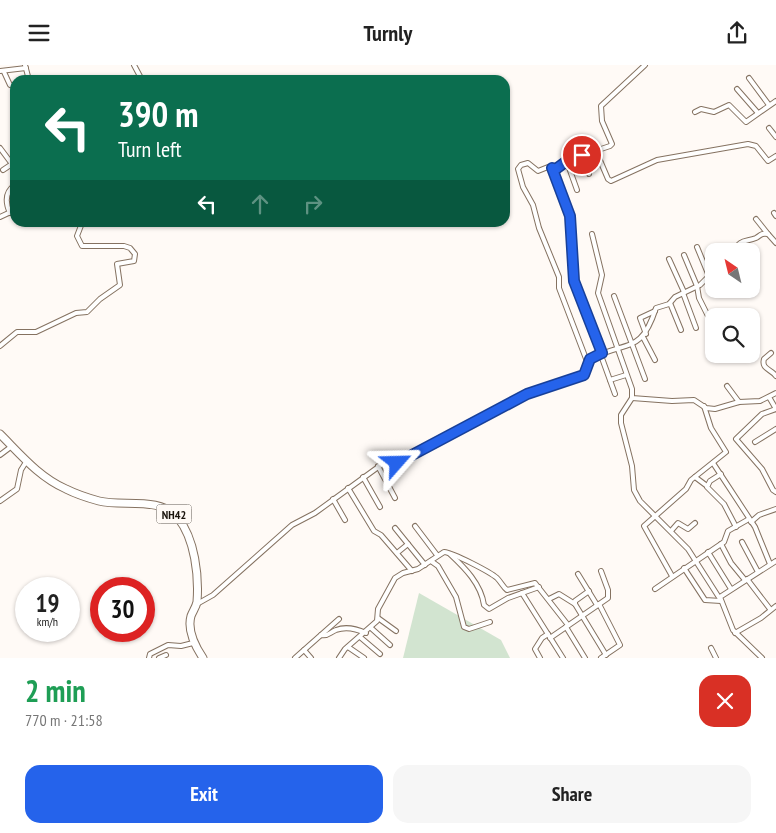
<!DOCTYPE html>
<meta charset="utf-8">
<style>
body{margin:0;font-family:"PT Sans Narrow",sans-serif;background:#f6f6f6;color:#222;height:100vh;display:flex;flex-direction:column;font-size:19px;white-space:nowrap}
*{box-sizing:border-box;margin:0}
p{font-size:16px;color:#767676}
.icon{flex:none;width:28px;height:28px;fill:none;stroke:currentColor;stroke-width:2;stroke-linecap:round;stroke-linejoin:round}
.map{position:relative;height:593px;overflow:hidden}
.drawer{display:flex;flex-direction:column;background:#fff;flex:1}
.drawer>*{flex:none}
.top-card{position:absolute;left:10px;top:10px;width:500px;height:152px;border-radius:15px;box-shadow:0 1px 4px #0004;background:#0b6e4f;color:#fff;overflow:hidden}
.needle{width:32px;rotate:325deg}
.tools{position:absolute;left:705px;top:178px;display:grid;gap:10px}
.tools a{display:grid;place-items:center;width:55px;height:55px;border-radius:10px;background:#fff;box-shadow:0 1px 4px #0004;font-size:25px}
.speed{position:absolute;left:15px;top:512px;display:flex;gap:10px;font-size:25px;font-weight:700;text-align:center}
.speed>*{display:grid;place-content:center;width:65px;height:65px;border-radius:50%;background:#fff;box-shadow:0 1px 4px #0004;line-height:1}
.speed small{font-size:12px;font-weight:400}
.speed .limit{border:8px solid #d22;background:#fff;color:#111}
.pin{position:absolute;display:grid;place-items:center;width:42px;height:42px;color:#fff;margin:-21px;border:2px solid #fff;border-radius:50%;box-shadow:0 1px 5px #0007}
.me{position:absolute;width:55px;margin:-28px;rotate:65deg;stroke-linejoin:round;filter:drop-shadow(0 0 4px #0008)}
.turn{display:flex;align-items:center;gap:18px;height:105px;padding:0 25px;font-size:22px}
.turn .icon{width:65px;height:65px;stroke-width:2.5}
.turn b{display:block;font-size:35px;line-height:42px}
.lanes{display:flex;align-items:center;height:48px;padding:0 25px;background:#0003;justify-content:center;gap:25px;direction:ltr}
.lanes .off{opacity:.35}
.round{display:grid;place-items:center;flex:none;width:52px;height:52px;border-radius:15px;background:#f6f6f6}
.head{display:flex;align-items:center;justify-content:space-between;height:85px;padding:0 25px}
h1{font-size:30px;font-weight:700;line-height:38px;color:#1e9e55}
.action{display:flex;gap:10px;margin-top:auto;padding:10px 25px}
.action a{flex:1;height:58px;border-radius:15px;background:#2563eb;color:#fff;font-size:20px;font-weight:700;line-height:58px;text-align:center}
.action a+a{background:#f6f6f6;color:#222}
header{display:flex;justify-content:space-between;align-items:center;height:65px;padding:0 25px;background:#fff;font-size:22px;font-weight:700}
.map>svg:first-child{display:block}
.green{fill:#d2e4d0}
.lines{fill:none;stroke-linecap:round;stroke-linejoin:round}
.street-casing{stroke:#857261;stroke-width:6}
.highway-casing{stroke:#857261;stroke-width:9}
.street{stroke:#fff;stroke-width:4}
.highway{stroke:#fff;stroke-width:7}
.route-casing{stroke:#184099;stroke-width:12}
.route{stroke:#2563eb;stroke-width:9}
.labels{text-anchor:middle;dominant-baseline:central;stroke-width:4.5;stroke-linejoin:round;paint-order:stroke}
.shield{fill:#fffaf6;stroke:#5f5953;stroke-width:1}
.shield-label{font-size:12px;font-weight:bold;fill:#1b140d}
</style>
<header><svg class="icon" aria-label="menu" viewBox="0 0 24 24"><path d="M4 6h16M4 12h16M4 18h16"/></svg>Turnly<svg class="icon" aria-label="share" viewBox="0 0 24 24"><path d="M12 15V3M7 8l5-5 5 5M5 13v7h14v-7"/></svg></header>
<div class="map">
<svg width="776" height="593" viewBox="0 0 776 593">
<rect width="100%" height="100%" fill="#fffaf6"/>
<polygon class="green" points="419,528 501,575 510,593 403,593"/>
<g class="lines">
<defs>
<g id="street">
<polyline points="25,0 29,15"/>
<polyline points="134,0 142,15"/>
<polyline points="0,6 26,3"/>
<polyline points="4,7 10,20 15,21"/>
<polyline points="749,13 769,40"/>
<polyline points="737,24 758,48"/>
<polyline points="695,47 701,44 714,47 729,40 746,57 776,36"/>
<polyline points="769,63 776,72"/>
<polyline points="0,83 12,99 3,105"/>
<polyline points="596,86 608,114 611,116 657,95 748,79 756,81 768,96 776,91"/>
<polyline points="583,90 589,109"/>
<polyline points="567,97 577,125"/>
<polyline points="552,103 570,151 574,216 615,329"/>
<path d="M 10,148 C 5,137 5,127 15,120"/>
<polyline points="774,148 776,151"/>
<polyline points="0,152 15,145"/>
<polyline points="756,154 768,169"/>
<polyline points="592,169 602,210 598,228 632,324 632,333 672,336 694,335 706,343 715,344 739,337 760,336 776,328"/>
<polyline points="697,182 709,211"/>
<path d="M 735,186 C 739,174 746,177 756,173 C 761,170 761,168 768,169 L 776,178"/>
<polyline points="684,190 697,221"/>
<polyline points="669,194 684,227"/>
<polyline points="697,221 699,233 709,253"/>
<polyline points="683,228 696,263"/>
<polyline points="614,231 645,314"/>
<polyline points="670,238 681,265"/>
<polyline points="646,269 640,253 655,246"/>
<polyline points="643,272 655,295"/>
<polyline points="0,281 17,267 36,267 76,248 87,247 100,234 120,220 117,199 134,196 135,189 130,183 124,181 82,181 77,171 82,158"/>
<path d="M 771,288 L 764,294 C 761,304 771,304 776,311"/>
<polyline points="588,299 559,223 559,212 539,163 533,140 523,122 518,104 521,100 528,98 538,106 548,102 556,104 568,95 610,81 612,79 602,56 601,41 645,0"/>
<polyline points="610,315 626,310"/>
<polyline points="727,321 739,337"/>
<polyline points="769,332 776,344"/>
<polyline points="632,333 621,350 621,358 632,401 634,425 640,436 688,484 720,534"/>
<polyline points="776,344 762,349 736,374 762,404 773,425 776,427"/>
<polyline points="755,377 776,364"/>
<polyline points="0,390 12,381"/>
<polyline points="713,398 755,462 770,499"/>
<polyline points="378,401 395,433"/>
<polyline points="721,409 710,416 707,422 724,439 736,462"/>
<polyline points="363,412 380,442"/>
<polyline points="695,412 707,421"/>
<polyline points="348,423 374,466 381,470 412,506"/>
<polyline points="333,434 345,455"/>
<polyline points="0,436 17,424 21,405 26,397"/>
<polyline points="751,457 759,450 776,444"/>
<polyline points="415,461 437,490"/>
<polyline points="395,463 425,500"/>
<polyline points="671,466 678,458 688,464 695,458"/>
<polyline points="742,477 758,507"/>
<polyline points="721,479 731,498 745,515"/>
<polyline points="708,487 731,524"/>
<polyline points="397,488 408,479"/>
<path d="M 450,489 C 465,503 481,519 484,540 L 489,544 L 508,533 L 539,522"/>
<polyline points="431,496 438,501 456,532 464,562 469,564 490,557"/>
<polyline points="684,503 705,535 721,536"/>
<polyline points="578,509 597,540"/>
<polyline points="672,511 644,461 686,424 691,415 726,387 711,363 704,341"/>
<polyline points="747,514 770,544"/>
<polyline points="655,524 724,477 728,466 749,454"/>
<polyline points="589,526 575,536 575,539 606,590"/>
<polyline points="522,528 563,593"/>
<polyline points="549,534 559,529 575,539"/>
<path d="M 197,539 L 213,530 L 292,460 L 315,448 L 392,392 L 400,398 L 527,329 L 584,309 L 592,293 C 629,275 641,289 656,243 L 669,239 L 675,232 L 700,220 L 714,206"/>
<polyline points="599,539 620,580 601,593"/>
<polyline points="378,553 396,566"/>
<polyline points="371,563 390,580"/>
<polyline points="735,568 761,553 776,541"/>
<path d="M 321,570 C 328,572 330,567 336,565 C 346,561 357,564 366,568"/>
<polyline points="360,572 380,589"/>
<polyline points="550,573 566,562"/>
<polyline points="348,582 364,593"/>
<polyline points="711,583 716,593"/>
<polyline points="304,585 311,593"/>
<polyline points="149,593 150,589 168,580 181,581 193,578"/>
<polyline points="159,593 166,590"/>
<polyline points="295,593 339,554"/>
<path d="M 339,593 L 345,584 L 377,556 L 378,544 L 395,513 L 403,508 L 418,504 L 444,487 C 454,488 490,507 497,513 C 501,517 503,522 507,525 L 535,518 L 568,560"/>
<polyline points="540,593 535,584 542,573 548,569"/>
<polyline points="585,593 566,562 608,533 608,525 601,506"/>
<polyline points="762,593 733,565 720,532 776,496"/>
</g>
<path id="highway" d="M 0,369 C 21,390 39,412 66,424 C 76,429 88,433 99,436 C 123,442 160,431 178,453 C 195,474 199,511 197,537 C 196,542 193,546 191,551 C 187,565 195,581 203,593"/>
</defs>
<use href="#street" class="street-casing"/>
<use href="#highway" class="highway-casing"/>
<use href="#street" class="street"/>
<use href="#highway" class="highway"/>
</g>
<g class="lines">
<defs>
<polyline id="route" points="397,398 527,329 584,310 590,294 602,288 574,216 570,151 552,103 556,104 568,95 582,90"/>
</defs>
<use href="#route" class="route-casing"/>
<use href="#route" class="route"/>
</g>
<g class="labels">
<rect class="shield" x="156.5" y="439.5" width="35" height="19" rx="4"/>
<g class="shield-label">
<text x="174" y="449">NH42</text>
</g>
</g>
</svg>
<div class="tools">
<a><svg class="needle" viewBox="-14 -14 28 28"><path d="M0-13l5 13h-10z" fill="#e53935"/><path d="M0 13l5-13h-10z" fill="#767676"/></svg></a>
<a><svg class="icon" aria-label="search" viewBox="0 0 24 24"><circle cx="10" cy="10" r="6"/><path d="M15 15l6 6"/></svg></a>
</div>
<div class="speed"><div>19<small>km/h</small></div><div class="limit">30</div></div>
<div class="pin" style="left:582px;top:90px;background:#d93025"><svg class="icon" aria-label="arrive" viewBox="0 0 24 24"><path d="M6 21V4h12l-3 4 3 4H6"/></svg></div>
<svg class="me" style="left:397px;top:398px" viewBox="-20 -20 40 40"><path d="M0-17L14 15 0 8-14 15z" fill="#2563eb" stroke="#fff" stroke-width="4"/></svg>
<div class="top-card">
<div class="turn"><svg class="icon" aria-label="left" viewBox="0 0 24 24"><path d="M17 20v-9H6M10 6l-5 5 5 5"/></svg><div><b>390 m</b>Turn left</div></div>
<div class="lanes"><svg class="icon" aria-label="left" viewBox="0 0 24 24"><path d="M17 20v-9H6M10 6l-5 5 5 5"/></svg><svg class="icon off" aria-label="ahead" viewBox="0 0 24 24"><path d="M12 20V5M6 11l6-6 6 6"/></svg><svg class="icon off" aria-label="right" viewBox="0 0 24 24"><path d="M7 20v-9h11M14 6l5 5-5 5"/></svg></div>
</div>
</div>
<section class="drawer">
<div class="head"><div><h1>2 min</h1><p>770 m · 21:58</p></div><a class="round" style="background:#d93025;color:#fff"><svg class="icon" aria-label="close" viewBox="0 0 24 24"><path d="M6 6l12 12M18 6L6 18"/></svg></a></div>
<div class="action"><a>Exit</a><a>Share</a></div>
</section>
